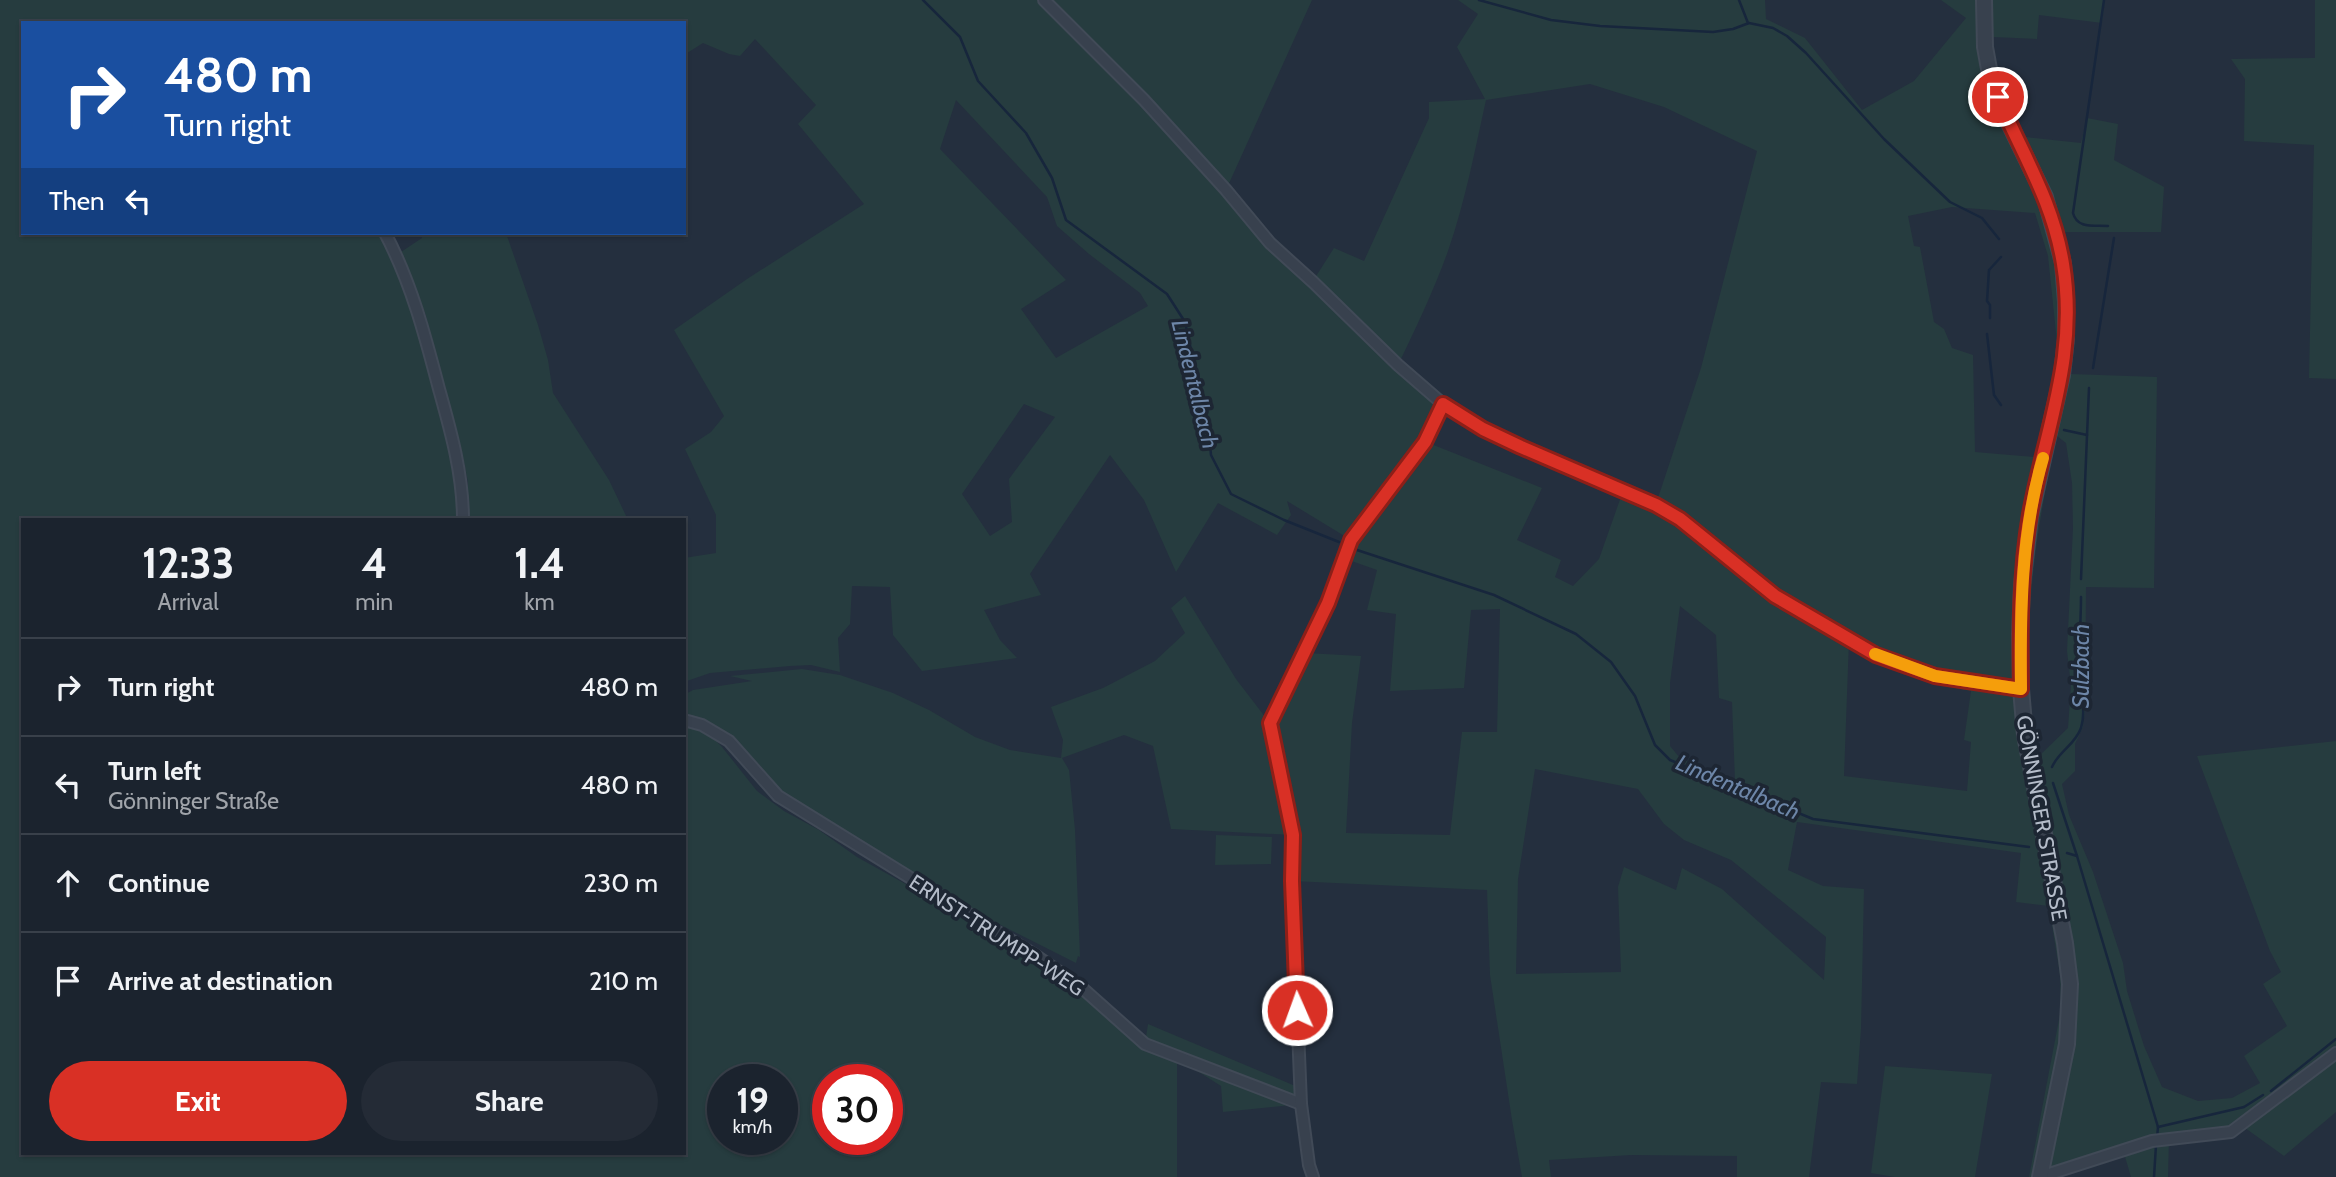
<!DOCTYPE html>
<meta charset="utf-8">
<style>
body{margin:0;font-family:Cabin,sans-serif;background:#242b36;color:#f1f3f6;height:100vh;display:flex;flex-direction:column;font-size:26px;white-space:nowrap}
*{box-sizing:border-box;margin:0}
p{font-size:23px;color:#a0a4aa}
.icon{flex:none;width:38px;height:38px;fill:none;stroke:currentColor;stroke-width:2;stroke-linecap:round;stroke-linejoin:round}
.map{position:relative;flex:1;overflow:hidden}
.side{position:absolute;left:21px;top:518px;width:665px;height:637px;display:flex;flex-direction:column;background:#1b232e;border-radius:0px;box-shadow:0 2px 5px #0004,0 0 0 2px #39404a}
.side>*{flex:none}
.banner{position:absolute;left:21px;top:21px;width:665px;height:214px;border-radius:0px;box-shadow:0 2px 5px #0004,0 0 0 2px #39404a;background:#1a4fa0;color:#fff;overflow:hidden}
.speed{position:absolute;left:707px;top:1064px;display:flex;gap:14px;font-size:35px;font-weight:700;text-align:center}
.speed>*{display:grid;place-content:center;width:91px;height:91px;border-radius:50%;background:#1b232e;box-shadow:0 2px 5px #0004,0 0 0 2px #39404a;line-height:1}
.speed small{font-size:18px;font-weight:400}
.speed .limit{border:10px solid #d22;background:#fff;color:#111}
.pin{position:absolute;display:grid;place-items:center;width:60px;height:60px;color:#fff;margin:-30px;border:4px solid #fff;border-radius:50%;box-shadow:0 2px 7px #0007}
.me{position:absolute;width:77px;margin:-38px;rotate:358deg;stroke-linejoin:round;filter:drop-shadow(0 0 5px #0008)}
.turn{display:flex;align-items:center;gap:24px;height:147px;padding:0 28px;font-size:32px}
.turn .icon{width:91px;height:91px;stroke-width:2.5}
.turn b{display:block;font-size:49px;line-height:60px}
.then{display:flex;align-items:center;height:66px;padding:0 28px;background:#0003;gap:14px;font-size:26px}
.eta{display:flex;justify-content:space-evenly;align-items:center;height:119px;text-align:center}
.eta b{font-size:42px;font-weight:700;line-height:49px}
.cta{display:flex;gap:14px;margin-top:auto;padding:14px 28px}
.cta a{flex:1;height:80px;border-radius:42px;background:#d93025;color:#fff;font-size:28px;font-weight:700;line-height:80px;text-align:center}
.cta a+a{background:#242b36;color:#f1f3f6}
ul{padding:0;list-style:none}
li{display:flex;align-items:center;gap:21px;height:98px;padding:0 28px;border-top:2px solid #39404a}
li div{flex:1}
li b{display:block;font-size:26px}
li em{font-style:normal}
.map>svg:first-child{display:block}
.green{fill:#263c3f;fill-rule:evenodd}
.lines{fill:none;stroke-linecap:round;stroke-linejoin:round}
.stream{stroke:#17263c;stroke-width:2.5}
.minor-casing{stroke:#414a57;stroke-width:14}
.tertiary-casing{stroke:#414a57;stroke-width:18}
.minor{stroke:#38414e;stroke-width:10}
.tertiary{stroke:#38414e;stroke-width:14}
.route-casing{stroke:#8d1f18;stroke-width:18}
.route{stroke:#d93025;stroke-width:12}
.slow{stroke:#f59e0b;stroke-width:12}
.labels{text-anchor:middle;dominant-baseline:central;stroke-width:7;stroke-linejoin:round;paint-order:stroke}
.street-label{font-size:21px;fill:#b4bcc9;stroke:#1d2633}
.water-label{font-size:23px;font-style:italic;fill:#6d86a8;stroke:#1d2633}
</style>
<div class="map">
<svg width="2336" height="1177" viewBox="0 0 2336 1177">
<rect width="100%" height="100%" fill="#242f3e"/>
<g class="green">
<path d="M 0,0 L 1312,0 L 1226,190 L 1313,281 L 1334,248 L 1364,261 L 1429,118 L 1429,102 L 1485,99 L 1457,47 L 1478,14 L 1458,0 L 1765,0 L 1766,19 L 1805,38 L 1862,110 L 1914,81 L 1966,18 L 1941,0 L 2105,0 L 2102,23 L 2039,15 L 2037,39 L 1992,37 C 1996,73 2009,104 2025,137 L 2081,143 L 2087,118 L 2118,124 L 2114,160 L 2164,187 L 2161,232 L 2064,232 L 2073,281 L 2075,328 L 2071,374 L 2157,377 L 2154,588 L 2086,587 L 2085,710 L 2083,727 L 2075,744 L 2075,771 L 2062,784 L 2069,815 L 2093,872 L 2123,963 L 2127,991 L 2144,1046 L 2162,1087 L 2198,1101 L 2232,1098 L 2260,1083 L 2244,1056 L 2287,1026 L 2263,984 L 2281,972 L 2270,951 L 2197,756 L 2336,741 L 2336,1112 L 2284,1156 L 2241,1125 L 2169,1138 L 2168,1177 L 2131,1177 L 2123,1150 L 2064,1170 L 2062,1177 L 2029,1177 L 2061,1009 L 2060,975 L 2049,906 L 2016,902 L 2021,853 L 1797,822 L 1788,870 L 1823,886 L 1864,889 L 1861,1029 L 1857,1084 L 1821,1082 L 1809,1177 L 1737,1177 L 1737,1156 L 1631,1155 L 1549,1160 L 1551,1177 L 1522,1177 L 1512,1120 L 1490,975 L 1487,890 L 1292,881 L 1293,835 L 1171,829 L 1153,746 L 1124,735 L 1062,758 L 1069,770 L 1075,830 L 1080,957 L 1078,956 L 1076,963 L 981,915 L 778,792 L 727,734 L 684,712 L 684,695 L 693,690 L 752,681 L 730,676 L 802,669 L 840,675 L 893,693 L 929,710 L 975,737 L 1010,750 L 1061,758 L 1063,740 L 1051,707 L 1103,688 L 1155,661 L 1185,633 L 1171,608 L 1185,596 L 1236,679 L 1269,722 L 1306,653 L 1361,656 L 1352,723 L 1346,833 L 1450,835 L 1462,732 L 1497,732 L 1500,609 L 1471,610 L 1464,688 L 1390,691 L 1396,614 L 1367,610 L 1377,570 L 1343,558 L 1351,540 L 1287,501 L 1291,515 L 1277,535 L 1218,503 L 1176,572 L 1144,500 L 1110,455 L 1030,574 L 1041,595 L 984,610 L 1000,640 L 1017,658 L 922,671 L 893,635 L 890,587 L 852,586 L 850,624 L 838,638 L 840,672 L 811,665 L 790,666 L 710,673 L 684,682 L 684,558 L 716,553 L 716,515 L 685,449 L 711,432 L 724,416 L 674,330 L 747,279 L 864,204 L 798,124 L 816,105 L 755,39 L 740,56 L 729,54 L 703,43 L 684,55 L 684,23 L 23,23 L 23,233 L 381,233 L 415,316 L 457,476 L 460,520 L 23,520 L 23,1153 L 684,1153 L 684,725 L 706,731 L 722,747 L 757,791 L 784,811 L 819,830 L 857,857 L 936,901 L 1040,963 L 1085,995 L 1146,1048 L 1177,1063 L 1177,1177 L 0,1177 ZM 1590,84 L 1664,107 L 1757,151 L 1701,368 L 1656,504 L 1623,491 L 1599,559 L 1573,586 L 1555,577 L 1561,560 L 1517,540 L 1542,488 L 1426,442 L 1443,404 L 1398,365 C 1416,328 1434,290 1448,251 C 1465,202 1475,150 1486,100 ZM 956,100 L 1047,197 L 1057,226 L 1089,254 L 1140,293 L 1148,306 L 1056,358 L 1021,309 L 1066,280 L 940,149 ZM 1952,207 L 2035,213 L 2048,256 L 2058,352 L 2035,457 L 1975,452 L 1973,355 L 1952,348 L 1944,329 L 1934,322 L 1920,247 L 1914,246 L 1908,216 ZM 1024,404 L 1055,417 L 1009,479 L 1012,522 L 990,536 L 962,494 ZM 2057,436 L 2066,443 L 2072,483 L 2073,528 L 2067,651 L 2071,685 L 2068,728 L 2038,757 C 2018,652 2033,539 2057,436 ZM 1680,606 L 1716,635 L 1719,698 L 1732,702 L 1735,781 L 1680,758 L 1670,746 L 1670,683 ZM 1849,640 L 1900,663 L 1925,682 L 1971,691 L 1964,740 L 1971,742 L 1967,791 L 1844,776 ZM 1535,769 L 1638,789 L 1664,824 L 1684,840 L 1731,860 L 1826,937 L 1824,980 L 1722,889 L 1682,868 L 1676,890 L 1624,867 L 1618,887 L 1621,972 L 1516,974 L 1518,879 ZM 723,1080 L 782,1080 L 782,1139 L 723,1139 ZM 828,1080 L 887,1080 L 887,1139 L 828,1139 Z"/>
<polygon points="2315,0 2336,0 2336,379 2309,378 2314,145 2244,141 2245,79 2231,59 2315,58"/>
<polygon points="422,233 506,233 538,325 548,360 553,393 609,480 628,520 468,520 468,482 461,448 425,313 401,252 422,238"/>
<polygon points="1216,835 1272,837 1271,864 1215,865"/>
<polygon points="1148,1024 1300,1088 1301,1104 1223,1112 1221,1086 1177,1058 1145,1044"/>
<polygon points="1885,1066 1992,1074 1975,1177 1895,1177 1871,1173"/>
</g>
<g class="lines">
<g class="stream">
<polyline points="923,0 960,37 978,81 1026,133 1052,178 1066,220 1167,294 1185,322 1209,434 1211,455 1231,494 1284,520 1339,542"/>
<polyline points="1479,0 1551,20 1600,26 1713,32 1733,29 1749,23 1773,28 1787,36 1806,53 1884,139 1950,202 1982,218 1999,239"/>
<polyline points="1739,0 1748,23"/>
<path d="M 2104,0 L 2073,213 C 2077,229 2094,225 2108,226"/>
<polyline points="1990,318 1990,305 1987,301 1989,270 2001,257"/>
<polyline points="1987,334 1994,395 2001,405"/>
<polyline points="2093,368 2114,238"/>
<polyline points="2064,430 2087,435"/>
<polyline points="1357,550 1494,595 1576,634 1611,662 1635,696 1655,745 1670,760 1813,819 2029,847"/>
<polyline points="2081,579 2089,388"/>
<path d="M 2052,767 C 2059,751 2075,745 2081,728 C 2086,712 2081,695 2080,679 C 2078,652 2081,624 2081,597"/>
<polyline points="2053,783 2077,856"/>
<polyline points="2067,853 2077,856 2158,1127 2157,1138"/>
<polyline points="2271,1091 2336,1039"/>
<polyline points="2158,1127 2244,1107 2263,1095"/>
<polyline points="2154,1177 2156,1145"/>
</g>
<defs>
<g id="minor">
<polyline points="1044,0 1144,100 1226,190 1270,243 1313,282 1398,365 1443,404 1483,429 1522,447 1656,505 1680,519 1775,596 1876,655 1935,676 2021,689"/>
<path d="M 385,233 C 411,282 425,335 439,389 C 451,432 463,474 463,520"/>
<polyline points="684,720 702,725 729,741 778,796 1035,955 1081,987 1145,1044 1301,1104"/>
<polyline points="1313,1177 1309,1165 1301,1104 1292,881 1293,835 1270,723 1328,603 1351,540 1425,442 1443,404"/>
<polyline points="2040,1177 2152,1141 2231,1132 2336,1053"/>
</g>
<polyline id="tertiary" points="1984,0 1985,47 1989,69 2009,123 2045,197 2063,263 2066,302 2066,339 2062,375 2030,517 2022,585 2020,634 2021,689 2025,735 2065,943 2070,984 2067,1044 2040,1177"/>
</defs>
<use href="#minor" class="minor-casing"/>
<use href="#tertiary" class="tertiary-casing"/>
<use href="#minor" class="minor"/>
<use href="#tertiary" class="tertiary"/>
</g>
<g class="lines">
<defs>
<path id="route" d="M 1297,1010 L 1292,881 L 1293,835 L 1270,723 L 1328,603 L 1351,540 L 1425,442 L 1443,404 L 1483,429 L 1521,447 L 1656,505 L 1680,519 L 1775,596 L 1876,655 L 1935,676 L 2021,689 C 2020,631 2020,572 2030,514 C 2046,427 2078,356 2063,264 C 2053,201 2022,154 1998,97"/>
</defs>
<use href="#route" class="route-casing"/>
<use href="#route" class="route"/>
<path class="slow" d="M 1875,654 L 1935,676 L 2021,689 C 2020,612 2021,533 2043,458"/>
</g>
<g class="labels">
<g class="street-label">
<text transform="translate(2042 818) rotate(80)">GÖNNINGER STRASSE</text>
<text transform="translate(997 935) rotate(33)">ERNST-TRUMPP-WEG</text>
</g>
<g class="water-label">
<text transform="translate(1195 384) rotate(76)">Lindentalbach</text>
<text transform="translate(2081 666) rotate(-90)">Sulzbach</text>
<text transform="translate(1738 787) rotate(23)">Lindentalbach</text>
</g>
</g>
</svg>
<div class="speed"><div>19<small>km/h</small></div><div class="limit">30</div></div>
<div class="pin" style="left:1998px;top:97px;background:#d93025"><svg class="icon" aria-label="arrive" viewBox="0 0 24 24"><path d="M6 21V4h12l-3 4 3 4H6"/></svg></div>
<svg class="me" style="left:1297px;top:1010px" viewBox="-20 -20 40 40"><circle r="17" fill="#d93025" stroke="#fff" stroke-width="3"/><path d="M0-11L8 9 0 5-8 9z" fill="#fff"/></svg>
<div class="banner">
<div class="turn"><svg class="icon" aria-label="right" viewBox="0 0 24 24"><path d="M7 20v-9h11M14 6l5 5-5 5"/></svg><div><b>480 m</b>Turn right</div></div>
<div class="then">Then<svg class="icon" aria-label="left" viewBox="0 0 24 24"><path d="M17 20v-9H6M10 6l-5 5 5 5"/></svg></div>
</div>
<section class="side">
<div class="eta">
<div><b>12:33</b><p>Arrival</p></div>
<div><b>4</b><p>min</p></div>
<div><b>1.4</b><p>km</p></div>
</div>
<ul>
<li><svg class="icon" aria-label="right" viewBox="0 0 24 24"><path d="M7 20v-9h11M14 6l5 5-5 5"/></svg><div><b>Turn right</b></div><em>480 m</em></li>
<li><svg class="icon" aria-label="left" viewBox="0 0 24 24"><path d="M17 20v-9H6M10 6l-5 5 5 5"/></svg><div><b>Turn left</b><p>Gönninger Straße</p></div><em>480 m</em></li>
<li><svg class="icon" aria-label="ahead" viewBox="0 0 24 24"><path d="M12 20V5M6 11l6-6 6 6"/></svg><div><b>Continue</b></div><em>230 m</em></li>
<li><svg class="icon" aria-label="arrive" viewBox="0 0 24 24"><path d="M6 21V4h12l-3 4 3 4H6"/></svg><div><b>Arrive at destination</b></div><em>210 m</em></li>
</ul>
<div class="cta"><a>Exit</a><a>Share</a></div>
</section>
</div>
